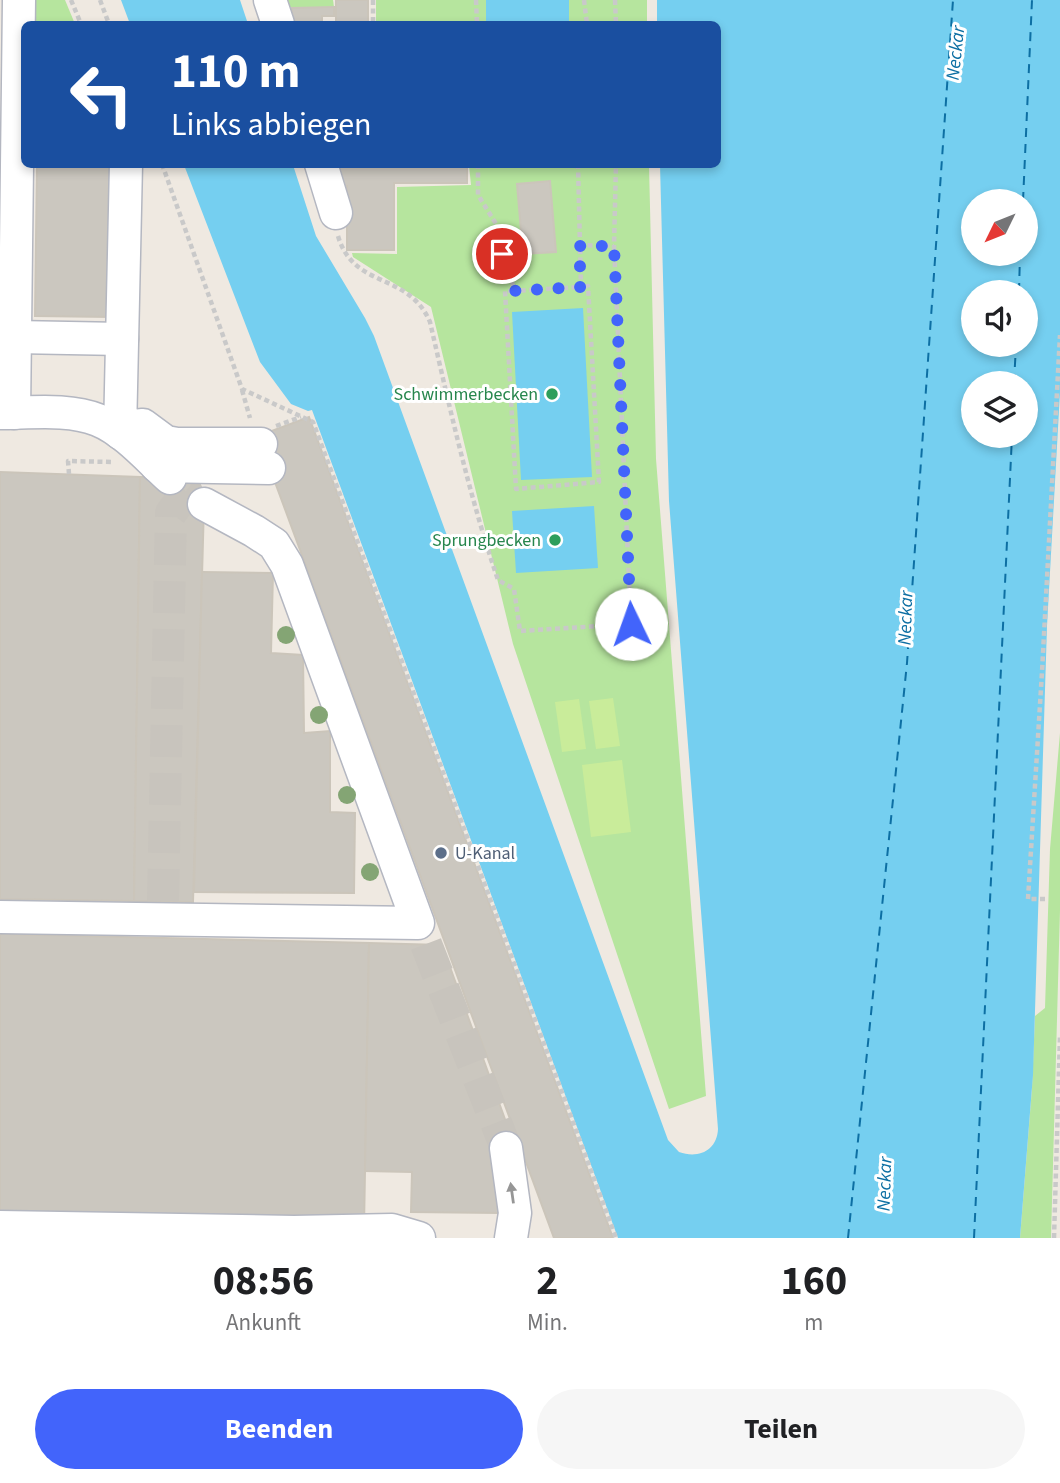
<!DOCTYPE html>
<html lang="de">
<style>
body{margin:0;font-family:"Source Sans 3",sans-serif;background:#f6f6f6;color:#202124;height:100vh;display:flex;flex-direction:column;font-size:26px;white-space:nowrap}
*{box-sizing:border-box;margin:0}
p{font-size:23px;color:#757577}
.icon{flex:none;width:38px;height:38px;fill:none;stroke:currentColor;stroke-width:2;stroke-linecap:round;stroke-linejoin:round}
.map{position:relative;height:1238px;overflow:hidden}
.side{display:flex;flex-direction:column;background:#fff;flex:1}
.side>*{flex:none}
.banner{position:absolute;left:21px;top:21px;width:700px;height:147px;border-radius:10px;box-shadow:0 4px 10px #0003;background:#1a4fa0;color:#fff;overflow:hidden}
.needle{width:46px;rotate:227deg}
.controls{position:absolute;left:961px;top:189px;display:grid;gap:14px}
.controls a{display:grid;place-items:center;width:77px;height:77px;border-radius:50%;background:#fff;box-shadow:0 4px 10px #0003;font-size:35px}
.pin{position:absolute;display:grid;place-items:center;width:60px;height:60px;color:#fff;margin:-30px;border:4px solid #fff;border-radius:50%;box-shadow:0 2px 7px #0007}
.me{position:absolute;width:77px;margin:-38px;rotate:357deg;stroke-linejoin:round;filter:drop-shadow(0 0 5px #0008)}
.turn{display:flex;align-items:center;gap:24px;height:147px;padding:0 35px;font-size:32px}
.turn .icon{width:91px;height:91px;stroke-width:2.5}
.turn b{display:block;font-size:49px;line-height:60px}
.eta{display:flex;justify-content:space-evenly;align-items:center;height:119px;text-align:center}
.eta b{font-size:42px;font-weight:700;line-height:49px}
.cta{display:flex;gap:14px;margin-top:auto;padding:14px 35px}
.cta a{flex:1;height:80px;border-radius:42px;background:#4264fb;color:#fff;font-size:28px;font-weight:700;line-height:80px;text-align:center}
.cta a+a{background:#f6f6f6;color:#202124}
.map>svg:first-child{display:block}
.green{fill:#b6e59e}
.pitch{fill:#c9ec9a}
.water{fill:#75cff0;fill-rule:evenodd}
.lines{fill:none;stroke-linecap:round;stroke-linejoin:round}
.ferry{stroke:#0d6fa3;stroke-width:2;stroke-dasharray:9 7;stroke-linecap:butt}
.building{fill:#cbc7bf;stroke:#cbc5ba;stroke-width:2}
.minor-tunnel{stroke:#c8c4bd;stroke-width:32;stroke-dasharray:32 16;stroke-linecap:butt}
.minor-casing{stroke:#b4b7c1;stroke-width:35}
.path{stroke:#c9c9c9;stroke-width:4.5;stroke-dasharray:5 3.5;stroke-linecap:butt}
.minor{stroke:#fff;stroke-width:32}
.tree{fill:#84a574}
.oneway{fill:#969696}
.route{stroke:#4264fb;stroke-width:12;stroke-dasharray:0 21.6}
.leisure-dot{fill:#2e9e5b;stroke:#fff;stroke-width:2.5}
.service-dot{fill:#5c6f8a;stroke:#fff;stroke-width:2.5}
.labels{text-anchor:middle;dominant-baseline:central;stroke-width:6;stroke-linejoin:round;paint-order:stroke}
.leisure-label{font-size:18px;fill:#27864d;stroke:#fff;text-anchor:end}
.service-label{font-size:18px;fill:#4e5e75;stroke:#fff;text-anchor:start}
.water-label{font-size:19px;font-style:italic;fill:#0d6fa3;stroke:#fff}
</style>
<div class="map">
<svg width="1060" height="1238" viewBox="0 0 1060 1238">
<rect width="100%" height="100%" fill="#efe9e1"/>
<g class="green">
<polygon points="32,0 65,0 75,24 32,24"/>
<polygon points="282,0 333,0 334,7 284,7"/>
<rect x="376" y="0" width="271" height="24"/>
<polygon points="469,165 649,165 656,459 706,1096 669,1109 513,644 431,307 353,257 352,253 397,254 397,187 471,185"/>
<polygon points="1060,733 1060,910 1051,1238 1020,1238 1032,1088 1035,1016 1045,1008 1050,849"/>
</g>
<g class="pitch">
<polygon points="613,698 620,746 596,749 589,701"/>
<polygon points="579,699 586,749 562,752 555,702"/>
<polygon points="622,760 631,832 591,837 582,765"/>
</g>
<g class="water">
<polygon points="121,0 240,0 248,24 130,24"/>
<rect x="486" y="0" width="83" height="24"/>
<path d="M 657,0 L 1060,0 L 1060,392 L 1047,626 L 1033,1075 L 1020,1238 L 618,1238 L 312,410 L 308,411 L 291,404 L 260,362 L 184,165 L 293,165 L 316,236 L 365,318 L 374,336 L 668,1140 L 679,1152 C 698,1159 717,1151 718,1129 L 669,501 L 660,165 L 718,164 L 718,24 L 657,24 ZM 973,201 L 1026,201 L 1026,254 L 973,254 ZM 1026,292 L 1026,345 L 973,345 L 973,292 ZM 1026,383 L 1026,436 L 973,436 L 973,383 Z"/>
<polygon points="583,308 592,477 521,480 512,312"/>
<polygon points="594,506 598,568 516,573 512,511"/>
</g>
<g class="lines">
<g class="ferry">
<polyline points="1023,201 1032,0"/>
<polyline points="1019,292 1020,254"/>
<polyline points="1014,383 1016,345"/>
<polyline points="848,1238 907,663 953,0"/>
<polyline points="974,1238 1012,436"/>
</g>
</g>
<g class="building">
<rect x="336" y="0" width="32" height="24"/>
<polygon points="334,7 334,16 322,16 322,24 292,24 292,8"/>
<polygon points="0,152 2,152 0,248"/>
<polygon points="37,164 113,164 111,317 35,316"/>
<polygon points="336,164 467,164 467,183 394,183 394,250 347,250 347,186 337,186"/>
<polygon points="550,181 556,252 523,254 517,184"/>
<polygon points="309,417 613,1238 554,1238 258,436"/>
<polygon points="0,472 140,477 134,901 0,899"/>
<polygon points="140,477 198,478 204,504 193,902 134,901"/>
<polygon points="202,572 273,573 271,653 303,655 304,733 330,731 330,812 355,813 354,893 194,892"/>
<polygon points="0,934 369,943 364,1228 0,1212"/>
<polygon points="369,943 442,945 515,1147 498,1148 498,1213 411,1212 412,1172 365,1171"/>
</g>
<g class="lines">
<g class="minor-tunnel">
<polyline points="163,901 171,513 187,492 170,478"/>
<polyline points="426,944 506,1148"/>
</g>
<defs>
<g id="minor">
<polyline points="270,0 278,24"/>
<polyline points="126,164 120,433 134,426 143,425 166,442 177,444 261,444"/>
<polyline points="321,164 336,213"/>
<polyline points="15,337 122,339"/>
<path d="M 0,413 C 30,413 69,408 98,420 C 125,431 148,458 170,478"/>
<polyline points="14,413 19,0"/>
<polyline points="157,466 269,468"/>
<polyline points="0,917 418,923 287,565 274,544 254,531 204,504"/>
<polyline points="506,1148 515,1213 511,1238"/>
<polyline points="0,1227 294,1232 392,1230 419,1238"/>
</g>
</defs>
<use href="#minor" class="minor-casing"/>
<g class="path">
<polyline points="71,0 81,24"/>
<polyline points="100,0 109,24"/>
<polyline points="373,0 373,24"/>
<polyline points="476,0 477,24"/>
<polyline points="584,0 587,24"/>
<polyline points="615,0 616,24"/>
<polyline points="162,164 242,389 313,422 616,1238"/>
<polyline points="478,164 478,195 498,227 502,254 511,263 513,291 581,287 578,164"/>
<path d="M 338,236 C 354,290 408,271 430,322 C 450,409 469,495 498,580 L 514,589 L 520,631 L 631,624 L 614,246 L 616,164"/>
<polyline points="579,245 614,246"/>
<polyline points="513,291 505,291 516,489 599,482 588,286 581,287"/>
<polyline points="242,390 250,418"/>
<polyline points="276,426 301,417"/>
<polyline points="69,474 68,461 114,462"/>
<polyline points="1045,899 1028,899 1042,672 1060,335"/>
<polyline points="1054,1238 1060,1036"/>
</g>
<use href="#minor" class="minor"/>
</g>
<g class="tree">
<circle cx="286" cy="635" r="9"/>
<circle cx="319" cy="715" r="9"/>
<circle cx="347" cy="795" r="9"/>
<circle cx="370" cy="872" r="9"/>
</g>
<defs><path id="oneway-solid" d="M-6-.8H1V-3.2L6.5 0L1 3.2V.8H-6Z" transform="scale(1.75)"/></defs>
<use class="oneway" href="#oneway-solid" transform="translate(512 1193) rotate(-98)"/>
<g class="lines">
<polyline class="route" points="502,254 511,263 513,291 581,287 579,246 614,246 631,624"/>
</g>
<g class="leisure-dot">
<circle cx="552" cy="394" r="7"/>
<circle cx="555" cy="540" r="7"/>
</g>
<circle class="service-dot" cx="441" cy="853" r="7"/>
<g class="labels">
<g class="leisure-label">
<text x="538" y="394">Schwimmerbecken</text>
<text x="541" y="540">Sprungbecken</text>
</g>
<g class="service-label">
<text x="455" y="853">U-Kanal</text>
</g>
<g class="water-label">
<text transform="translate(956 53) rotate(-84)">Neckar</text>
<text transform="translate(906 618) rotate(-88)">Neckar</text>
<text transform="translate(885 1184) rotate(-88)">Neckar</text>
</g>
</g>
</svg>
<div class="controls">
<a><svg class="needle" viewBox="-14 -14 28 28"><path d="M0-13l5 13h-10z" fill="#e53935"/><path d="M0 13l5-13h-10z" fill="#757577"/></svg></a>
<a><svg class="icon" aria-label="sound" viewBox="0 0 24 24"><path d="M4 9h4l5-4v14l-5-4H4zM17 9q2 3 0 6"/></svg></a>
<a><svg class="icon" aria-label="layers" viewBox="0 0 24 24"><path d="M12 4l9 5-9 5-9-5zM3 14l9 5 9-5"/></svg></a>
</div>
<div class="pin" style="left:502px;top:254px;background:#d93025"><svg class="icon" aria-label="arrive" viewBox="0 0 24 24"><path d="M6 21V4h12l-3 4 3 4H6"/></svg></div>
<svg class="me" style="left:631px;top:624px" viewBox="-20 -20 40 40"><circle r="19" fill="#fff"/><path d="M0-13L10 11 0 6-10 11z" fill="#4264fb"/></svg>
<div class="banner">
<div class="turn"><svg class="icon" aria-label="left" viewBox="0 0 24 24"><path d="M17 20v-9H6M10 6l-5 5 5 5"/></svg><div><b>110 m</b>Links abbiegen</div></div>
</div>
</div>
<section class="side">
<div class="eta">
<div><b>08:56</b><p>Ankunft</p></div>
<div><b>2</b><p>Min.</p></div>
<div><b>160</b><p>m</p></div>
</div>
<div class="cta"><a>Beenden</a><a>Teilen</a></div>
</section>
